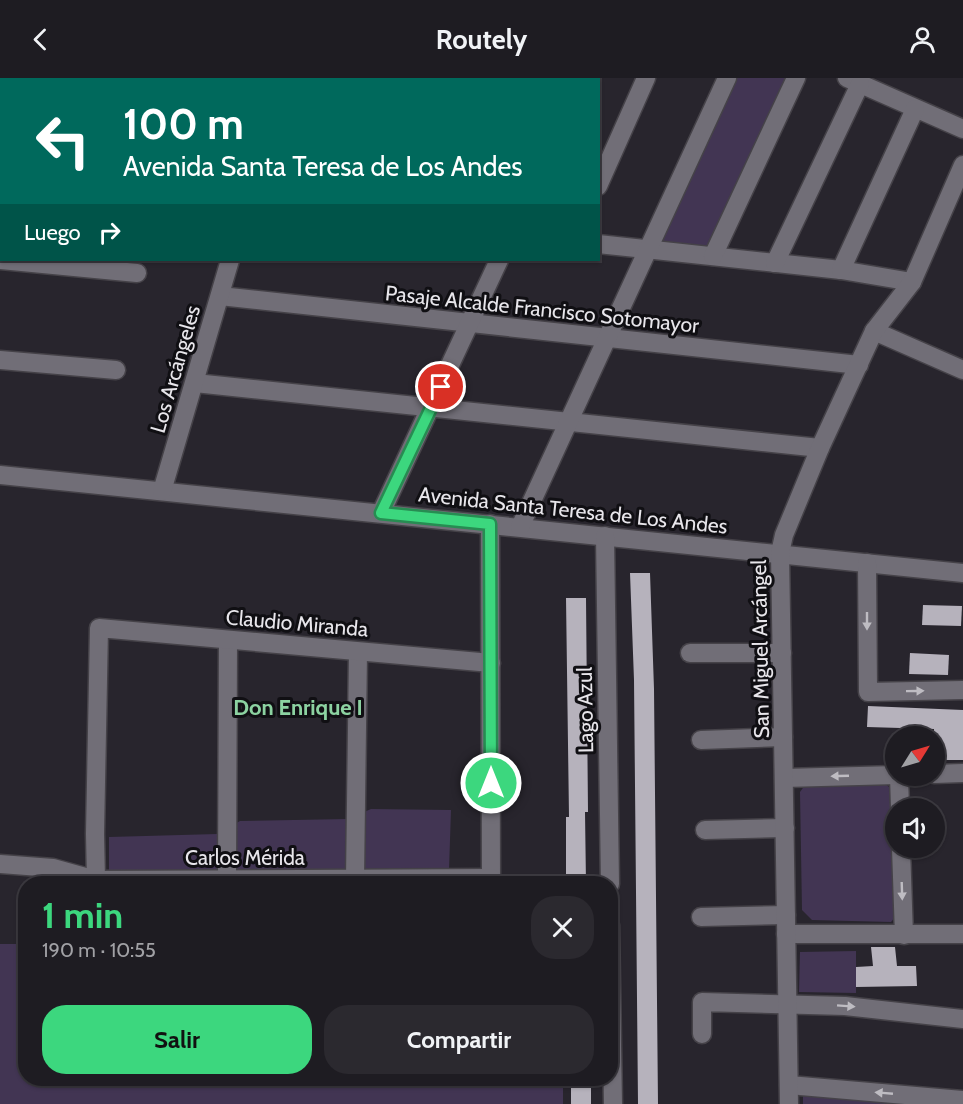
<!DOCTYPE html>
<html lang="es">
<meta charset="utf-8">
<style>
body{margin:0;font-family:Cabin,sans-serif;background:#2b292f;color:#f1f3f6;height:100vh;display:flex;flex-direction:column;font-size:22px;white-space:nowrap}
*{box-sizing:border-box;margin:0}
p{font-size:20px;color:#a1a1a5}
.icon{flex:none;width:33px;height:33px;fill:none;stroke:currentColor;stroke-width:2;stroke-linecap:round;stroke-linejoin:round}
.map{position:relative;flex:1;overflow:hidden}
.details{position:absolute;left:18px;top:798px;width:600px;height:210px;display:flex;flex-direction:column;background:#1e1c22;border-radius:24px;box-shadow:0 2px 4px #0004,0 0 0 2px #3c3a40}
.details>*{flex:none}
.banner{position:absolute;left:0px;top:0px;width:600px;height:183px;box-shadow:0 2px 4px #0004,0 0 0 2px #3c3a40;background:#00695c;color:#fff;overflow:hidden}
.needle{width:39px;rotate:53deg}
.tools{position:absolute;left:885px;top:648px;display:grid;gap:12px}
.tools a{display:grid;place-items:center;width:60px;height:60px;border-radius:50%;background:#1e1c22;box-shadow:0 2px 4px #0004,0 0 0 2px #3c3a40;font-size:30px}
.pin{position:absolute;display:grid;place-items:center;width:51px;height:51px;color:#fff;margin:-26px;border:3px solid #fff;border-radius:50%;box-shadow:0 2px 6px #0007}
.me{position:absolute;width:66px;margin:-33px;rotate:0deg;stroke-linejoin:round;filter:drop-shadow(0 0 4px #0008)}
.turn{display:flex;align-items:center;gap:21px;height:126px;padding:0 24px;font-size:27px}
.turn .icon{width:78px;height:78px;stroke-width:2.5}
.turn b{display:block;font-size:42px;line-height:51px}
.then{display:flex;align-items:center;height:57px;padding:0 24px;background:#0003;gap:12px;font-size:22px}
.round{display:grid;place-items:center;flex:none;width:63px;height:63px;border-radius:24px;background:#2b292f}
.overview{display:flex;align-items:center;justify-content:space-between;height:102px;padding:0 24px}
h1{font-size:36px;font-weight:700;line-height:45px;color:#3cd77e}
.primary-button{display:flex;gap:12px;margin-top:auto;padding:12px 24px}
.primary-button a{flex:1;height:69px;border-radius:24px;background:#3cd77e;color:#111;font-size:24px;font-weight:700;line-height:69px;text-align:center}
.primary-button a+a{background:#2b292f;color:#f1f3f6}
header{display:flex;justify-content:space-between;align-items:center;height:78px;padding:0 24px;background:#1e1c22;font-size:27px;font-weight:700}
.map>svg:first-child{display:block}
.green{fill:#423553}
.building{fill:#b6b2bc}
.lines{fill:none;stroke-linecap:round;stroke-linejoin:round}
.minor-casing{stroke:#454248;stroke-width:21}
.minor{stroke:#716e77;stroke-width:18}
.oneway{fill:#bebcc2}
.route-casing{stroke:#278c52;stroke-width:15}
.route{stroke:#3cd77e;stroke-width:10}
.labels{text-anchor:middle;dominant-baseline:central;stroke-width:6;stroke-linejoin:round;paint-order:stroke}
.street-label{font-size:21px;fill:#e8e6eb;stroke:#100f13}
.neighbourhood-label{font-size:22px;font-weight:bold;fill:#8cd2a1;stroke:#100f13}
</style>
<header><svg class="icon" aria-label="back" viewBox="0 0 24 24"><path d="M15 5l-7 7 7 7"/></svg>Routely<svg class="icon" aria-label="person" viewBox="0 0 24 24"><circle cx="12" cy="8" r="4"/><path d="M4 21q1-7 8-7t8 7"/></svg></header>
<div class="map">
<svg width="963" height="1026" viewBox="0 0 963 1026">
<rect width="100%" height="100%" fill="#28252d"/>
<g class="green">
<polygon points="727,0 796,0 713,178 647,172"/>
<polygon points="884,705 889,709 896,838 891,844 812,842 802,832 800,714 805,707"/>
<polygon points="371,731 451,732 449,792 109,793 109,759 217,756 240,743 348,741"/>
<polygon points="0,866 25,866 26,1000 563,1000 563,1026 0,1026"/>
<polygon points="856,873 856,915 799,914 800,874"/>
<polygon points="803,1015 944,1026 803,1026"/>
</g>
<g class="building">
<polygon points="630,495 650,495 654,611 658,1026 638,1026 634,602"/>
<polygon points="566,520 586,520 588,734 585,734 586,806 566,806 566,739 569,739"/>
<polygon points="923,527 962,528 961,548 922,547"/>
<polygon points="910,575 949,577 948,597 909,596"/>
<polygon points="868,628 963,632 963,682 934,682 934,651 867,649"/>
<polygon points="871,869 895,869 897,888 916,888 917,908 856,909 856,889 873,888"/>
<rect x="571" y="1000" width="20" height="26"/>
</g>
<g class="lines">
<defs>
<g id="minor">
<polyline points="566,0 569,2"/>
<polyline points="847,0 963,51"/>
<polyline points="282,2 283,0"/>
<polyline points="378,2 378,0"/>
<polyline points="453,2 454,0"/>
<polyline points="513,2 513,0"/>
<polyline points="0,79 2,79"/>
<polyline points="598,108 646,0"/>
<polyline points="598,166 841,192 912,204"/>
<polyline points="713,178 796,0"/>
<polyline points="0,182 137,195"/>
<polyline points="775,185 860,6"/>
<polyline points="841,192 915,31"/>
<polyline points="220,218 859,287"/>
<polyline points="874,253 963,292"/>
<polyline points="0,282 116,292"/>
<polyline points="195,305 820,370"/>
<polyline points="0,397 963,495"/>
<polyline points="162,413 230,182"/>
<polyline points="381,435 499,182"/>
<polyline points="490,446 491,800 496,806"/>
<polyline points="520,449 727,0"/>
<polyline points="605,458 610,806"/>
<polyline points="867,485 868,614 963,612"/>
<polyline points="690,575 782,575"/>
<polyline points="701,662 783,659"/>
<polyline points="934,696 963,695"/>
<polyline points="899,698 900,730"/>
<polyline points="784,700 896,697"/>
<polyline points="705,752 785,750"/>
<polyline points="901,770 904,857"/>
<polyline points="0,786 53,790 96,802 491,800"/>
<polyline points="227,801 228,562"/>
<polyline points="355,801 358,574"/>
<polyline points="96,802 95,756 99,550 491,585"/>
<polyline points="701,839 786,837"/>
<polyline points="610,847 613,1026"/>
<polyline points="786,856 963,856"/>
<polyline points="702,956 702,924 845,928 963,941"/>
<polyline points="789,1007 963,1022"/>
<polyline points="789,1026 780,475 784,457 820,370 874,253 912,204 963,87"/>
</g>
</defs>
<use href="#minor" class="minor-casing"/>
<use href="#minor" class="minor"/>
</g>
<defs><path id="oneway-solid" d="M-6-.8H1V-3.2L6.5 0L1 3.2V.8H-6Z" transform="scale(1.5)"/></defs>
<g class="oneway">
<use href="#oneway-solid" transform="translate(867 543) rotate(90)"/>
<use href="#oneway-solid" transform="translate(915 613) rotate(-1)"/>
<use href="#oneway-solid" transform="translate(840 698) rotate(178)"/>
<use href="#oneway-solid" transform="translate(902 813) rotate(88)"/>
<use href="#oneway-solid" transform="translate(846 928) rotate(4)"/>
<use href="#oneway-solid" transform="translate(884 1015) rotate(-175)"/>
</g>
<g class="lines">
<defs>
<polyline id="route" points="441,309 381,435 490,446 491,705"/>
</defs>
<use href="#route" class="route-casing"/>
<use href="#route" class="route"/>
</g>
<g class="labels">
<g class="street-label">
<text transform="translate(542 231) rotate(6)">Pasaje Alcalde Francisco Sotomayor</text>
<text transform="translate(175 291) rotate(-74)">Los Arcángeles</text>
<text transform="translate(573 432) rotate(6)">Avenida Santa Teresa de Los Andes</text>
<text transform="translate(297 545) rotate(5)">Claudio Miranda</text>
<text transform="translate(760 571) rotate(-91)">San Miguel Arcángel</text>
<text transform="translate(585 632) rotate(-91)">Lago Azul</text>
<text x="245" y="779">Carlos Mérida</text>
</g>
<g class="neighbourhood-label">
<text x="298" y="629">Don Enrique I</text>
</g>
</g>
</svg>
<div class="tools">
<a><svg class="needle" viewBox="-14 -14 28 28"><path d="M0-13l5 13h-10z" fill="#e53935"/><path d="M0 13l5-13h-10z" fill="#a1a1a5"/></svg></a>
<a><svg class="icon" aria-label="sound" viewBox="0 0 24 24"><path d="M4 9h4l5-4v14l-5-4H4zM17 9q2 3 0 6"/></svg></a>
</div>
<div class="pin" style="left:441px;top:309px;background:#d93025"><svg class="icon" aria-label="arrive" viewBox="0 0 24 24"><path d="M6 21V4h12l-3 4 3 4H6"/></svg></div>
<svg class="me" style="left:491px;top:705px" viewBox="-20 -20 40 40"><circle r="17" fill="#3cd77e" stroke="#fff" stroke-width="3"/><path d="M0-11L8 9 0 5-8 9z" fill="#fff"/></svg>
<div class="banner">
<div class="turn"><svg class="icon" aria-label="left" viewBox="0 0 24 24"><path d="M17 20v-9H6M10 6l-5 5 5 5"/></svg><div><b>100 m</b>Avenida Santa Teresa de Los Andes</div></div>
<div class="then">Luego<svg class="icon" aria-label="right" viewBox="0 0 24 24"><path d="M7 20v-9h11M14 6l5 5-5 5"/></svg></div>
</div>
<section class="details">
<div class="overview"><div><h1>1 min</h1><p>190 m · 10:55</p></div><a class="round"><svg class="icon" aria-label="close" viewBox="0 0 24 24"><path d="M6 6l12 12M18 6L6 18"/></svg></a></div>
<div class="primary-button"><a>Salir</a><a>Compartir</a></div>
</section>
</div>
